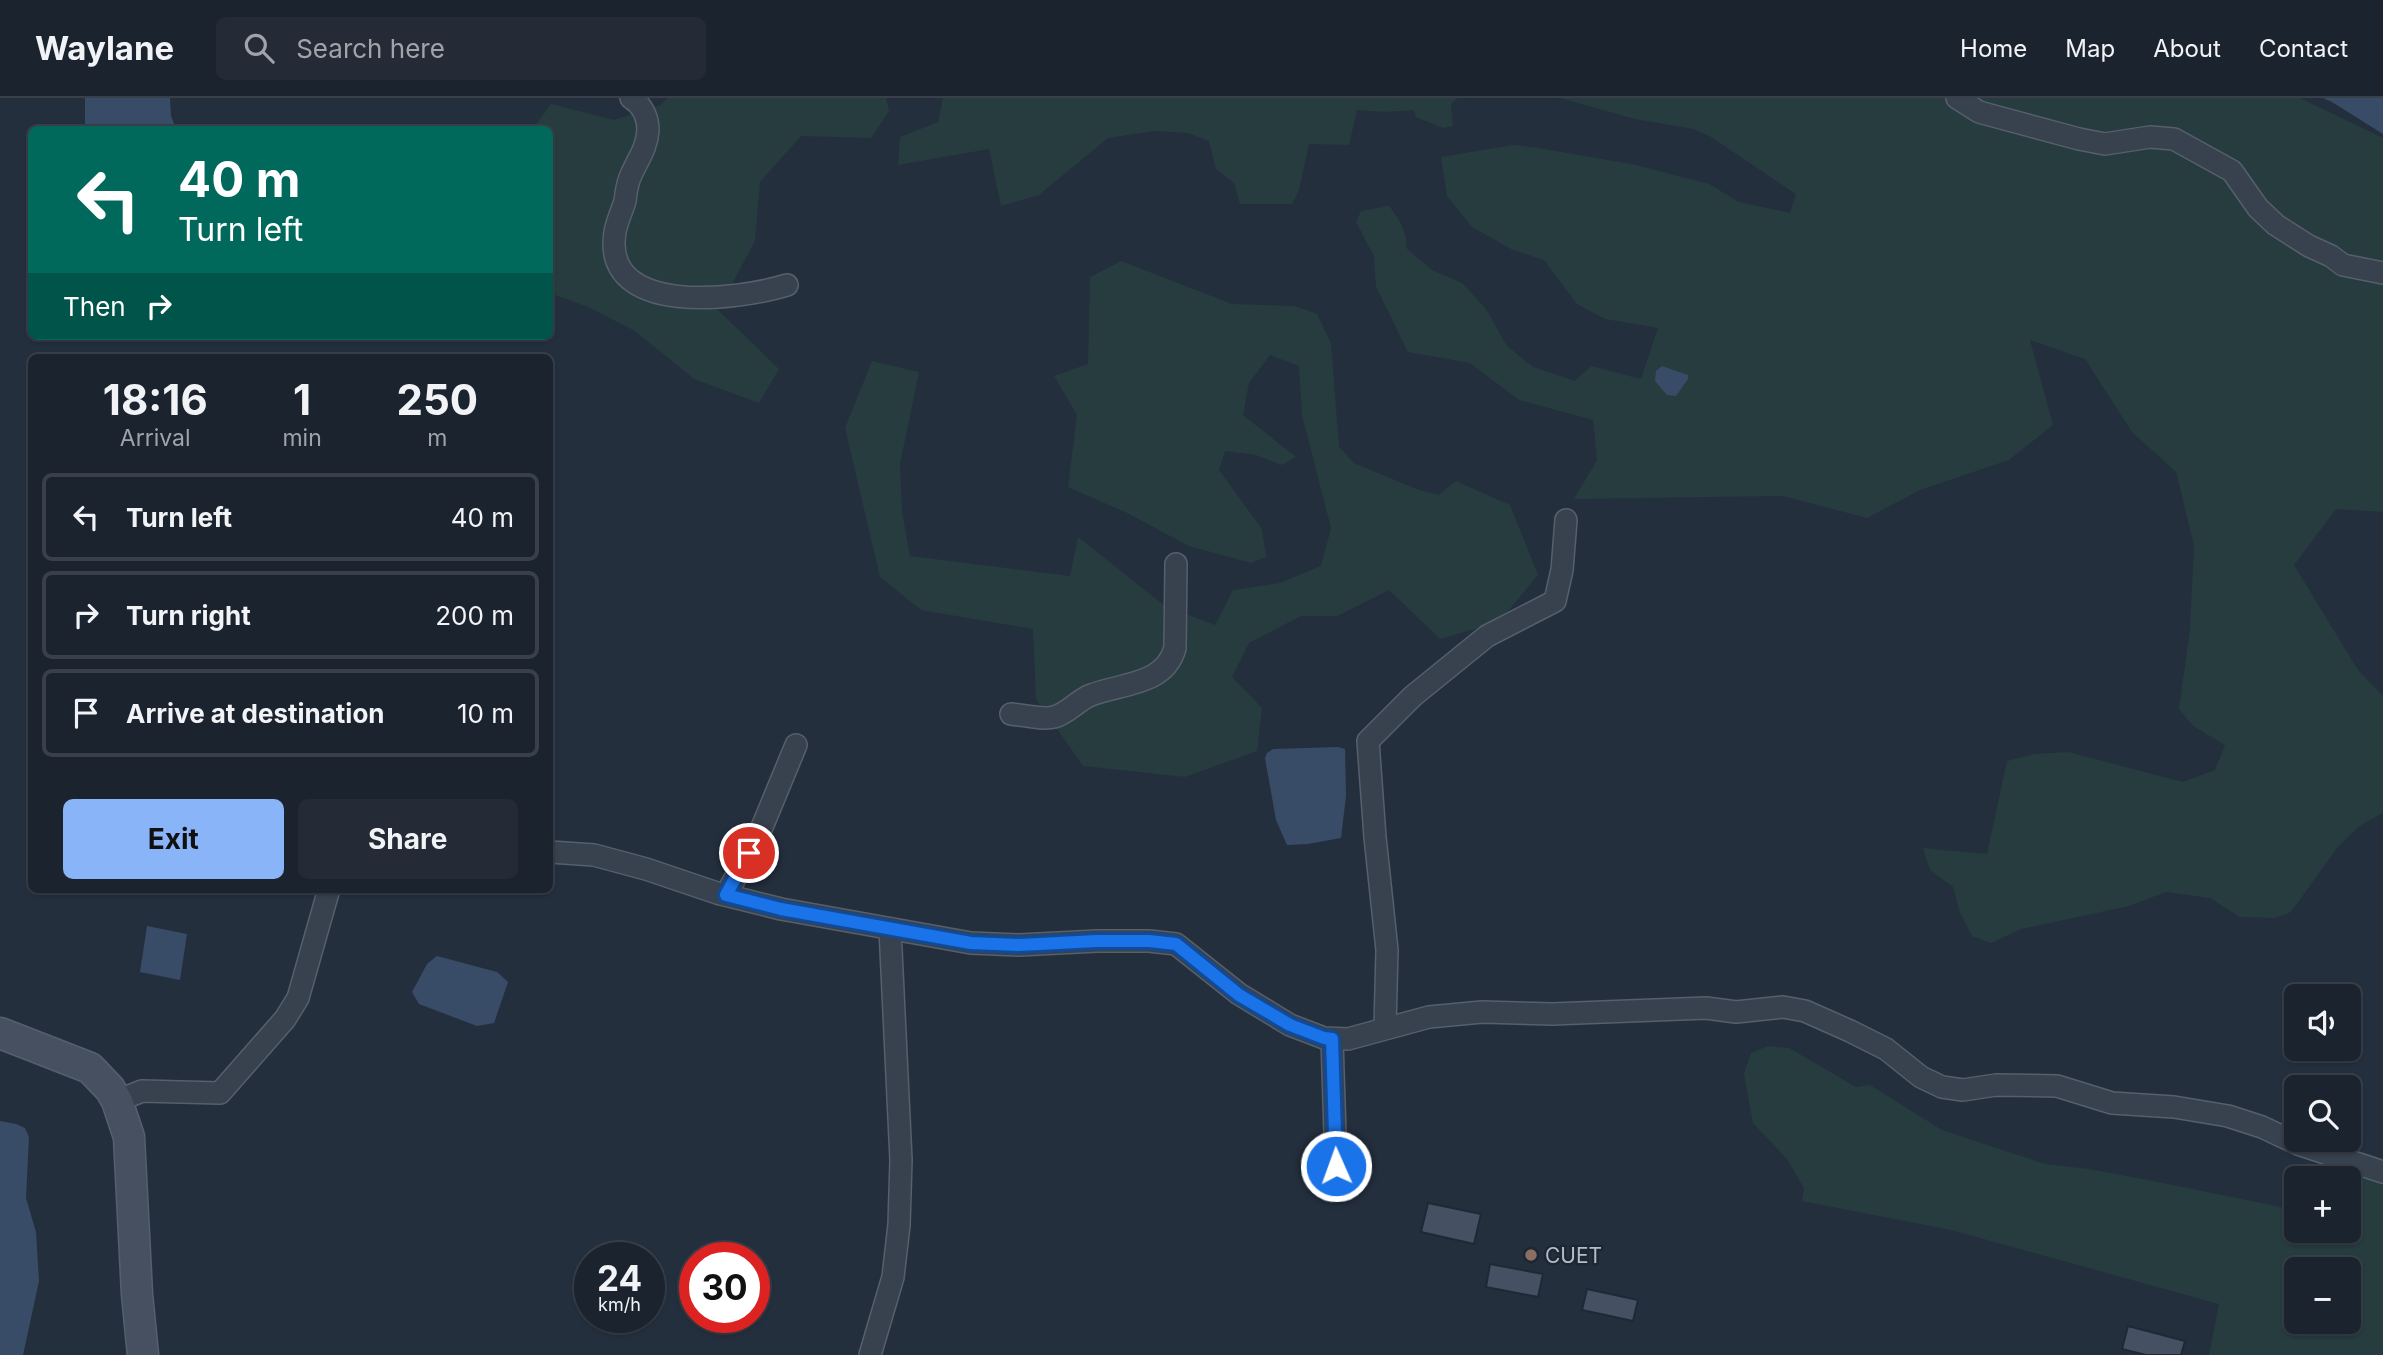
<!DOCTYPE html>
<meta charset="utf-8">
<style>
body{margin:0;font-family:Inter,sans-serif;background:#242b36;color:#f1f3f6;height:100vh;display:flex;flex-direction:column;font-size:26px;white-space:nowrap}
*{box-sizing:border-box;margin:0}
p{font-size:23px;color:#a0a4aa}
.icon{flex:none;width:38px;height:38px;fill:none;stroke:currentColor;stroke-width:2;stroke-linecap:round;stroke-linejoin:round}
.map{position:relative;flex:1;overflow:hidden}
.details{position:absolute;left:28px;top:256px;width:525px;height:539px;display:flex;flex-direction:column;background:#1b232e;border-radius:10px;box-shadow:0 2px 5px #0004,0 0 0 2px #39404a}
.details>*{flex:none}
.guide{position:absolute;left:28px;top:28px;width:525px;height:214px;border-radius:10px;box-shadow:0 2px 5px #0004,0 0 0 2px #39404a;background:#00695c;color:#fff;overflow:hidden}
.fabs{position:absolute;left:2284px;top:886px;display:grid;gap:14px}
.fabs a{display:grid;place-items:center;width:77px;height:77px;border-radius:10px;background:#1b232e;box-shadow:0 2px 5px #0004,0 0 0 2px #39404a;font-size:35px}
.speed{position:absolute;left:574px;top:1144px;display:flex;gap:14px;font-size:35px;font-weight:700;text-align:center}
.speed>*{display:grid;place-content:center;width:91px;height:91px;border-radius:50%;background:#1b232e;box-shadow:0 2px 5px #0004,0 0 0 2px #39404a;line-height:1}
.speed small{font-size:18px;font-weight:400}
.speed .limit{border:10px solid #d22;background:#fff;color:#111}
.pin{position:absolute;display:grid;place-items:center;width:60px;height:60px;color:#fff;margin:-30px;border:4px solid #fff;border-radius:50%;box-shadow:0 2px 7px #0007}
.me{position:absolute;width:77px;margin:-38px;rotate:358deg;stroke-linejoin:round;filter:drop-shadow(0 0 5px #0008)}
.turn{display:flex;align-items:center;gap:24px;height:147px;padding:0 35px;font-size:32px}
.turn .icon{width:91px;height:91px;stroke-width:2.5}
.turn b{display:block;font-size:49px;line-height:60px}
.then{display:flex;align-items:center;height:66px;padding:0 35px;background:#0003;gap:14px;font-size:26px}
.eta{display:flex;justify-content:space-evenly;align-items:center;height:119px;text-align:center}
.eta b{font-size:42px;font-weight:700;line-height:49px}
.button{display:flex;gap:14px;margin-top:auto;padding:14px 35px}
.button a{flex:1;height:80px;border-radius:10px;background:#8ab4f8;color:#111;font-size:28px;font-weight:700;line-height:80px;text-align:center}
.button a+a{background:#242b36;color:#f1f3f6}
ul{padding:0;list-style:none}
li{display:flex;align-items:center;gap:21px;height:88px;margin:0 14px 10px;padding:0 21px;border:4px solid #39404a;border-radius:10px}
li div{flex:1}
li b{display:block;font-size:26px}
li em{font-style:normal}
header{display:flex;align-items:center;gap:42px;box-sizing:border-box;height:98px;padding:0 35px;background:#1b232e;border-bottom:2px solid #39404a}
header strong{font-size:33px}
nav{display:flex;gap:38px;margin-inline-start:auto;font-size:24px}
.search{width:490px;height:63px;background:#242b36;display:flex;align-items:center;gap:18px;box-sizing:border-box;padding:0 24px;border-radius:10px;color:#a0a4aa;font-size:26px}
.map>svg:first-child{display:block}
.green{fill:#263c3f;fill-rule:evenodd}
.water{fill:#394c67}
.building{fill:#455162;stroke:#1f2835;stroke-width:2}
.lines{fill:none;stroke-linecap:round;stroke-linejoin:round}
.minor-casing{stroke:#565f6c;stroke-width:24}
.secondary-casing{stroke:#565f6c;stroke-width:33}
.minor{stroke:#38414e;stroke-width:21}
.secondary{stroke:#465061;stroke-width:30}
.route-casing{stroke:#114b97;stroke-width:18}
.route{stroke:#1a73e8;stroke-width:12}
.education-dot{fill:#8d6e63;stroke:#1d2633;stroke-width:2.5}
.labels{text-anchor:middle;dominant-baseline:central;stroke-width:5;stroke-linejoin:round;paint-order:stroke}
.poi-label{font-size:21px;fill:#b4bcc9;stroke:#1d2633;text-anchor:start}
</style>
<header>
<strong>Waylane</strong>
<div class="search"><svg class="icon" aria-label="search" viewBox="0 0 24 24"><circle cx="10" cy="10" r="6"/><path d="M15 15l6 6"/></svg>Search here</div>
<nav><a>Home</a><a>Map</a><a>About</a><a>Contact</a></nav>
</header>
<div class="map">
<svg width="2383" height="1257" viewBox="0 0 2383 1257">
<rect width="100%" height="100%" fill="#242f3e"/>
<g class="green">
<polygon points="667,0 886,0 889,13 871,40 801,38 760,84 755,143 718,212 779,271 759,305 694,281 635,233 588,209 550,195 550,32 532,32 551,6 614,22 661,7"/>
<polygon points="943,0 1458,0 1451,6 1453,28 1443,30 1416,19 1414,12 1385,14 1357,12 1349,47 1309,46 1299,92 1292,106 1240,106 1234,85 1216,71 1209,43 1188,35 1155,33 1108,40 1039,97 1001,108 989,51 898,67 900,39 938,24"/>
<path d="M 1560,0 L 2300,0 L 2383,40 L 2383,414 L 2336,411 L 2294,467 L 2358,572 L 2383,598 L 2383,715 L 2358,729 L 2337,750 L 2291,814 L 2275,820 L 2240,819 L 2210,800 L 2166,794 L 2129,808 L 2021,831 L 1991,845 L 1972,838 L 1960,815 L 1953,789 L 1930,772 L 1923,750 L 1987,756 L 2007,663 L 2035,656 L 2068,654 L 2183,684 L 2215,672 L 2225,647 L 2193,628 L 2179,611 L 2190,531 L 2194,447 L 2176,374 L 2132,334 L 2085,261 L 2030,242 L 2053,327 L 2009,362 L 1920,392 L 1867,420 L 1783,398 L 1574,401 L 1597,362 L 1593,322 L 1519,302 L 1470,265 L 1408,254 L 1376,189 L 1374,158 L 1356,124 L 1361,113 L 1389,108 C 1400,122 1406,132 1407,151 L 1432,172 L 1462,185 L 1486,211 L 1507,248 L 1533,269 L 1575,283 L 1591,268 L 1641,281 L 1658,230 L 1605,221 L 1577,206 L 1544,162 L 1511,151 L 1472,129 L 1447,98 L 1441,59 L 1513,47 L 1539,50 L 1636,67 L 1709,86 L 1739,104 L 1790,115 L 1796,96 L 1711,39 L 1694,31 L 1635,21 Z"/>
<polygon points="1121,163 1232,206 1295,208 1317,216 1331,245 1339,349 1354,365 1419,392 1439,397 1456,383 1510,407 1538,477 1499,524 1440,541 1389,492 1337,518 1301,518 1249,545 1232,579 1262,610 1257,653 1185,679 1083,668 1036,601 1033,531 921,512 880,479 845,330 872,263 919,274 900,366 902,414 910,458 1070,478 1078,439 1165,508 1215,527 1233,492 1280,485 1321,468 1331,430 1302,317 1299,268 1270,257 1249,285 1243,317 1296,359 1282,367 1256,357 1225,353 1219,372 1262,431 1266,459 1251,465 1189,448 1127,415 1068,389 1077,317 1054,278 1088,266 1090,179"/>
<path d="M 1768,948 L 1789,950 L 1856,989 L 1870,987 L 1942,1032 L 2045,1066 L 2089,1071 L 2148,1082 L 2286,1110 L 2296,1102 L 2296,1132 L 2348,1132 L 2348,1080 L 2326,1080 L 2339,1070 L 2383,1083 L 2383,1257 L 2209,1257 L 2219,1206 L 1951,1132 L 1802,1103 L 1804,1090 L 1787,1061 L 1753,1025 L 1744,976 L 1751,955 ZM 2296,1171 L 2348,1171 L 2348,1223 L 2296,1223 Z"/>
</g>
<g class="water">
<polygon points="85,0 170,0 171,18 176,31 85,31"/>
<polygon points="2323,0 2383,0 2383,36 2332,4"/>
<polygon points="1662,268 1688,277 1688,281 1676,298 1667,297 1655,283 1656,273"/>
<polygon points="1338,649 1345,651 1346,698 1341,740 1308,746 1287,747 1276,722 1265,660 1267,655 1273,651"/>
<polygon points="147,828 187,836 180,882 140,874"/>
<polygon points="437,858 497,874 508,884 494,925 477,928 419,906 412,894 427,866"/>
<polygon points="0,1023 16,1026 25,1030 29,1039 26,1100 36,1134 39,1183 23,1257 0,1257"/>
</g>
<g class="building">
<polygon points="1428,1105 1481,1116 1474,1146 1421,1134"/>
<polygon points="1490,1166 1543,1176 1538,1199 1486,1189"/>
<polygon points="1587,1191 1638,1202 1633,1223 1582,1212"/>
<polygon points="2128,1228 2185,1243 2181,1257 2146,1257 2122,1251"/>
</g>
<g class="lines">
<defs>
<g id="minor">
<path d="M 631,0 C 642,7 648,19 648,32 C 647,50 638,61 631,77 C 627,85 626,94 625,103 C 622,113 617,123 615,134 C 601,220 739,202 787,187"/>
<polyline points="1957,0 1979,14 2079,41 2105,46 2150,39 2174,41 2232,73 2258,110 2276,127 2309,148 2331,158 2343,167 2383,175"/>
<path d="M 1011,616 C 1022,617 1044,622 1054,619 C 1067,616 1078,602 1091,597 C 1123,585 1165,587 1175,550 L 1176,466"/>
<polyline points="550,754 594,757 646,771 717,795 781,811 971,845 1019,847 1097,843 1149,843 1176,846 1239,896 1290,927 1324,940 1348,941 1429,919 1482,914 1552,916 1706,910 1736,914 1783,909 1805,913 1850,933 1886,951 1921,979 1942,989 1963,992 1996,987 2057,988 2112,1005 2174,1009 2228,1018 2262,1029 2298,1046 2383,1074"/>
<polyline points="726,797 760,734 796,647"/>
<polyline points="1385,930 1387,852 1375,739 1368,643 1413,598 1487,538 1555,503 1562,472 1566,422"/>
<polyline points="1332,941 1336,1068"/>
<polyline points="117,1003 142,993 220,995 285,921 298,900 329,791"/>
<polyline points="870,1257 893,1179 899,1127 901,1062 890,831"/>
</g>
<polyline id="secondary" points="0,935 90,970 110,991 117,1003 129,1039 137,1196 143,1257"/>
</defs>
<use href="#minor" class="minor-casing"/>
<use href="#secondary" class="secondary-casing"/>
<use href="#minor" class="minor"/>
<use href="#secondary" class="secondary"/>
</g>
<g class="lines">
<defs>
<polyline id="route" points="749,755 726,797 781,811 971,845 1019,847 1097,843 1149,843 1176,846 1239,897 1290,927 1324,940 1332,941 1336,1068"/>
</defs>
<use href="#route" class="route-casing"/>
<use href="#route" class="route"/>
</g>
<circle class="education-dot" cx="1531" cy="1157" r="7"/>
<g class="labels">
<g class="poi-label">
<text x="1545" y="1157">CUET</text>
</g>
</g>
</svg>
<div class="fabs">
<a><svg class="icon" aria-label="sound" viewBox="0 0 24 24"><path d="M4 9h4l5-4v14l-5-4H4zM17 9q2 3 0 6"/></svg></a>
<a><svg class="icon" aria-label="search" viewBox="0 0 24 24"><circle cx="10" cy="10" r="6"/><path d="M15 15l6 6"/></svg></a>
<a>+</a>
<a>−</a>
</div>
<div class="speed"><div>24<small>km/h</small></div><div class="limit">30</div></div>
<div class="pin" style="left:749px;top:755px;background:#d93025"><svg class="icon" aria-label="arrive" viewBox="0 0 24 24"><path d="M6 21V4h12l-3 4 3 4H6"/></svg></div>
<svg class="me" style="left:1336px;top:1068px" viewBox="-20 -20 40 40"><circle r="17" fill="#1a73e8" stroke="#fff" stroke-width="3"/><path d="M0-11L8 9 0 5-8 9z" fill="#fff"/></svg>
<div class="guide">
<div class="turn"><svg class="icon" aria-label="left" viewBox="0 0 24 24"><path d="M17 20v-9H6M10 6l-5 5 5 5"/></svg><div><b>40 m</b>Turn left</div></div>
<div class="then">Then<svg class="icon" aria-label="right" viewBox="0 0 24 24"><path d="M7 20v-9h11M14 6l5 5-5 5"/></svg></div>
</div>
<section class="details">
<div class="eta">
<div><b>18:16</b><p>Arrival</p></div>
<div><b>1</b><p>min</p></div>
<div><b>250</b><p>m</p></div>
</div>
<ul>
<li><svg class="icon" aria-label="left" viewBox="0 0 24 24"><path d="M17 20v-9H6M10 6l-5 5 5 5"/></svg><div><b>Turn left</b></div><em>40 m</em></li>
<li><svg class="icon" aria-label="right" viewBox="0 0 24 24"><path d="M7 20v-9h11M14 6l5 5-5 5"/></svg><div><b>Turn right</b></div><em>200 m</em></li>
<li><svg class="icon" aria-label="arrive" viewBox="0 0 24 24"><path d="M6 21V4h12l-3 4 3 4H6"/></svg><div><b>Arrive at destination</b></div><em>10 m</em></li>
</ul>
<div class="button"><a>Exit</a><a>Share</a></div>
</section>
</div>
